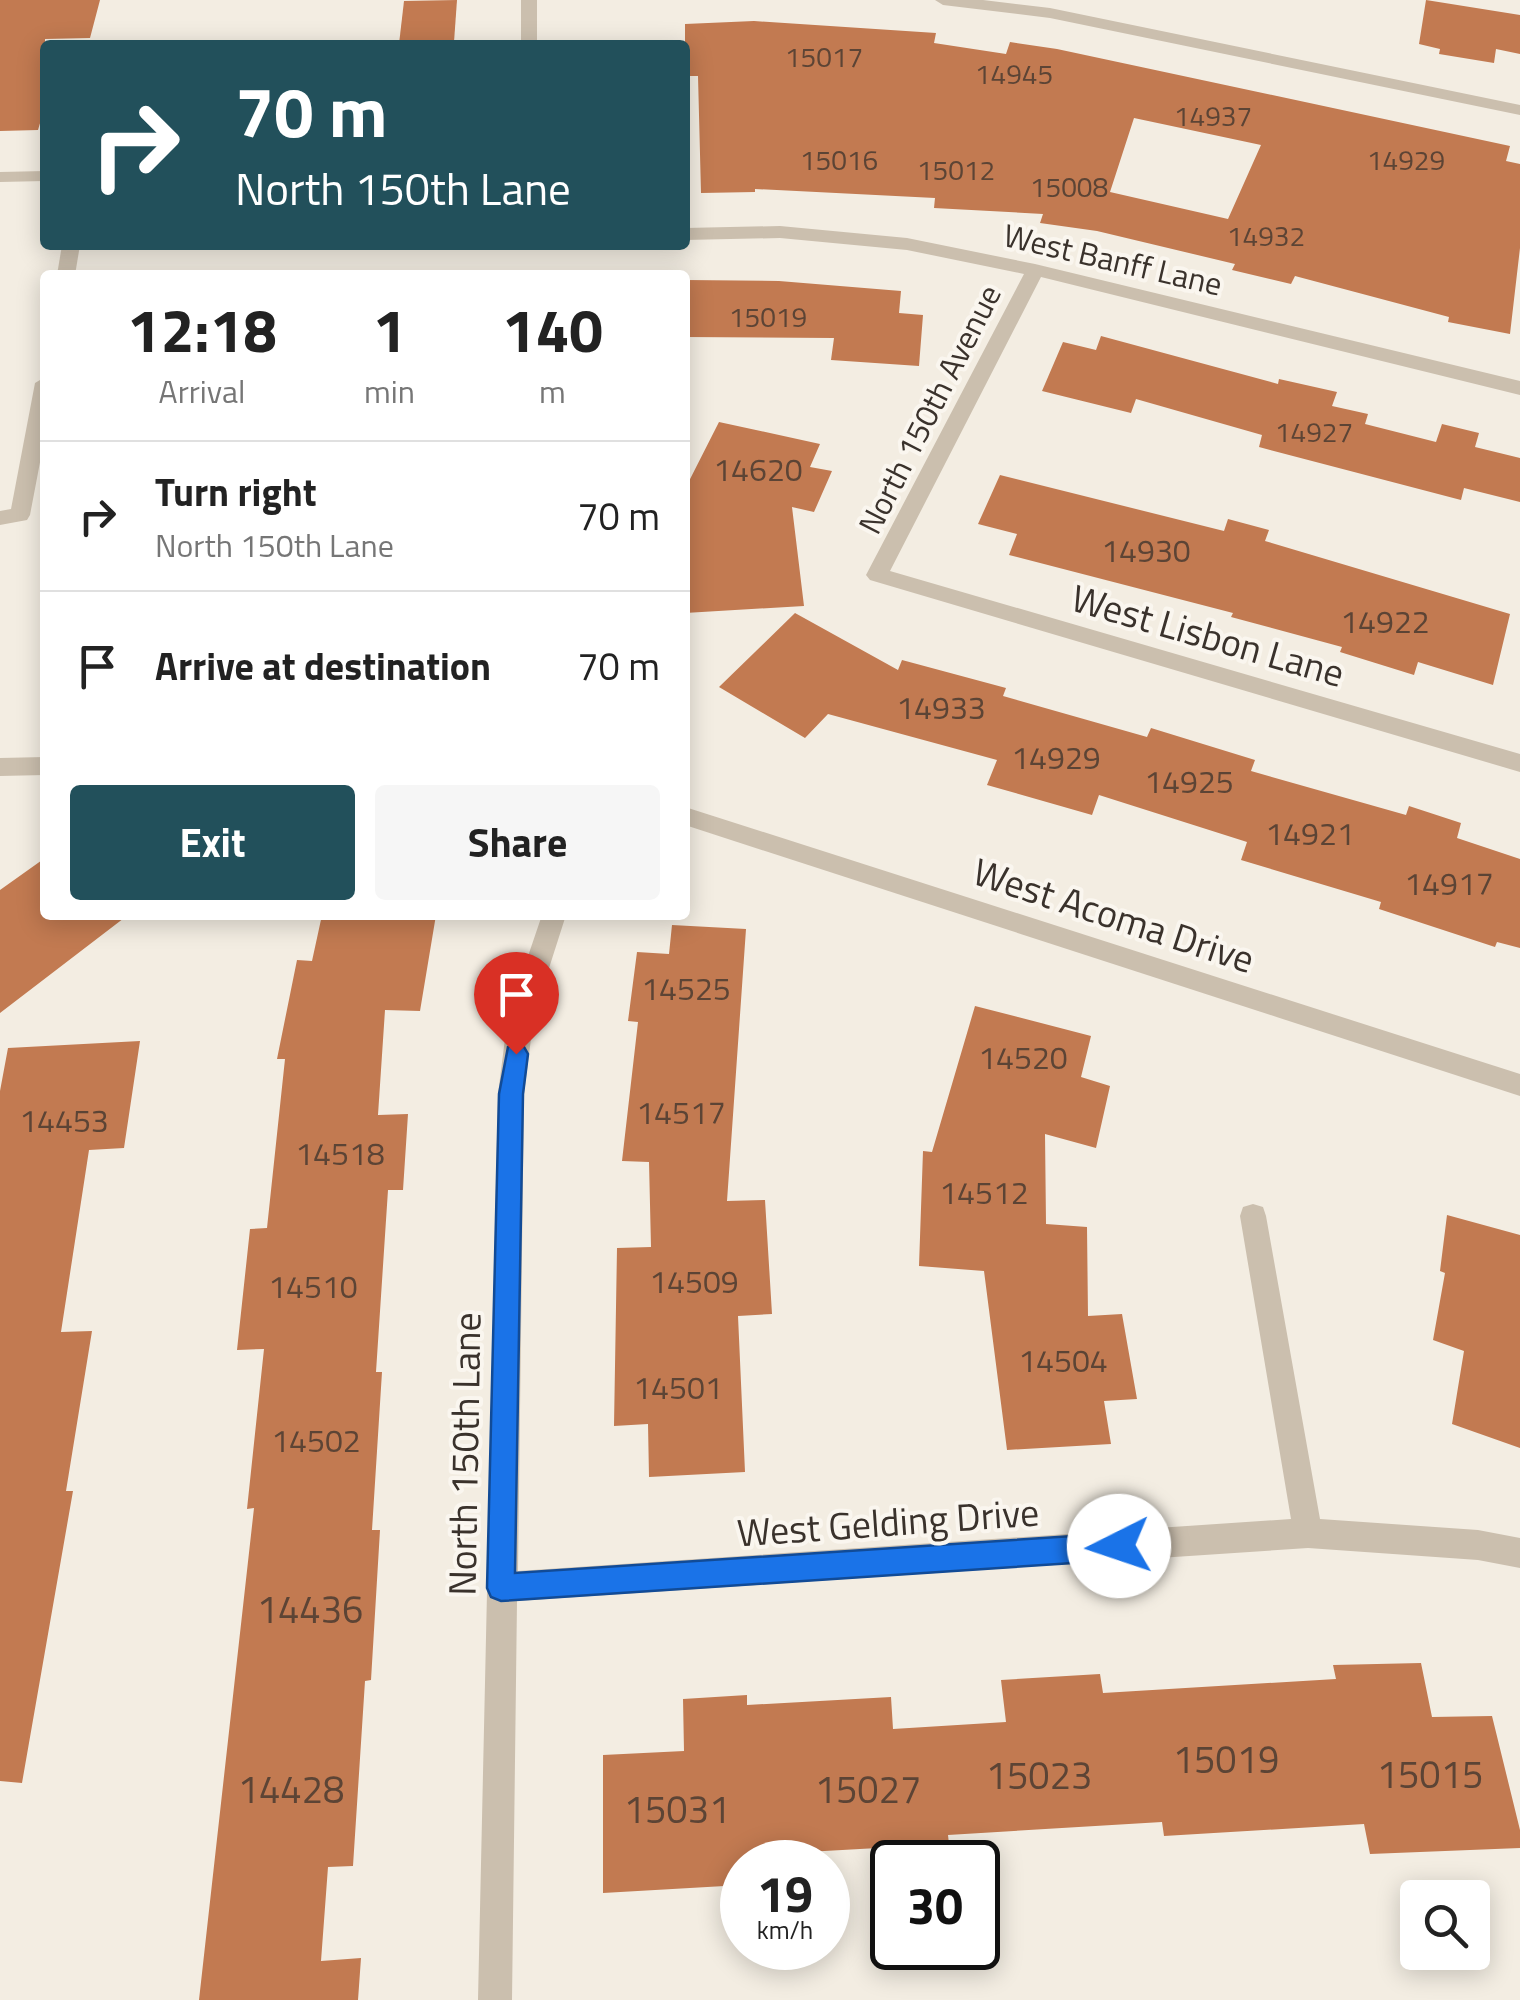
<!DOCTYPE html>
<style>
body{margin:0;font-family:"Titillium Web",sans-serif;background:#f6f6f6;color:#222;height:100vh;display:flex;flex-direction:column;font-size:38px;white-space:nowrap}
*{box-sizing:border-box;margin:0}
p{font-size:32px;color:#767676}
.icon{flex:none;width:55px;height:55px;fill:none;stroke:currentColor;stroke-width:2;stroke-linecap:round;stroke-linejoin:round}
.map{position:relative;flex:1;overflow:hidden}
.details{position:absolute;left:40px;top:270px;width:650px;height:650px;display:flex;flex-direction:column;background:#fff;border-radius:10px;box-shadow:0 5px 25px #0003}
.details>*{flex:none}
.guide{position:absolute;left:40px;top:40px;width:650px;height:210px;border-radius:10px;box-shadow:0 5px 25px #0003;background:#22505b;color:#fff;overflow:hidden}
.tools{position:absolute;left:1400px;top:1880px;display:grid;gap:20px}
.tools a{display:grid;place-items:center;width:90px;height:90px;border-radius:10px;background:#fff;box-shadow:0 5px 25px #0003;font-size:50px}
.speed{position:absolute;left:720px;top:1840px;display:flex;gap:20px;font-size:50px;font-weight:700;text-align:center}
.speed>*{display:grid;place-content:center;width:130px;height:130px;border-radius:50%;background:#fff;box-shadow:0 5px 25px #0003;line-height:1}
.speed small{font-size:25px;font-weight:400}
.speed .limit{border:5px solid #111;border-radius:15px;background:#fff;color:#111}
.pin{position:absolute;display:grid;place-items:center;width:85px;height:85px;color:#fff;margin:-102px -42px;border-radius:50% 50% 50% 0;rotate:-45deg;box-shadow:0 0 10px #0007}
.pin .icon{rotate:45deg}
.me{position:absolute;width:110px;margin:-55px;rotate:266deg;stroke-linejoin:round;filter:drop-shadow(0 0 8px #0008)}
.turn{display:flex;align-items:center;gap:35px;height:210px;padding:0 30px;font-size:45px}
.turn .icon{width:130px;height:130px;stroke-width:2.5}
.turn b{display:block;font-size:70px;line-height:85px}
.eta{display:flex;justify-content:space-evenly;align-items:center;height:170px;text-align:center}
.eta b{font-size:60px;font-weight:700;line-height:70px}
.cta{display:flex;gap:20px;margin-top:auto;padding:20px 30px}
.cta a{flex:1;height:115px;border-radius:10px;background:#22505b;color:#fff;font-size:40px;font-weight:700;line-height:115px;text-align:center}
.cta a+a{background:#f6f6f6;color:#222}
ul{padding:0;list-style:none}
li{display:flex;align-items:center;gap:30px;height:150px;padding:0 30px;border-top:2px solid #e0e0e0}
li div{flex:1}
li b{display:block;font-size:38px}
li em{font-style:normal}
.map>svg:first-child{display:block}
.building{fill:#c27a51;fill-rule:evenodd}
.lines{fill:none;stroke-linecap:round;stroke-linejoin:round}
.minor{fill:#cbbfae;fill-rule:evenodd}
.route{fill:#1a73e8;stroke:#114b97;stroke-width:2.5}
.labels{text-anchor:middle;dominant-baseline:central;stroke-width:8;stroke-linejoin:round;paint-order:stroke}
.far-number-label{font-size:28px;fill:#5c4435}
.far-street-label{font-size:32px;fill:#3a322c;stroke:#faf6ef}
.number-label{font-size:32px;fill:#5c4435}
.street-label{font-size:38px;fill:#3a322c;stroke:#faf6ef}
.near-number-label{font-size:38px;fill:#5c4435}
</style>
<div class="map">
<svg width="1520" height="2000" viewBox="0 0 1520 2000">
<rect width="100%" height="100%" fill="#f3ede2"/>
<g class="building">
<polygon points="0,0 100,0 90,38 45,39 45,106 38,130 0,131"/>
<polygon points="457,0 454,42 399,44 404,1"/>
<polygon points="1426,0 1520,15 1520,54 1496,49 1494,63 1439,54 1440,49 1419,44"/>
<path d="M 754,21 L 936,33 L 934,43 L 1006,54 L 1010,42 L 1057,49 L 1510,146 L 1506,161 L 1520,164 L 1520,248 L 1510,334 L 1448,322 L 1449,317 L 1295,276 L 1291,284 L 1232,270 L 1235,264 L 1097,231 L 1040,223 L 1043,214 L 934,208 L 935,198 L 755,189 L 755,192 L 701,193 L 698,76 L 685,76 L 685,24 ZM 1134,118 L 1261,145 L 1228,219 L 1110,192 Z"/>
<polygon points="685,280 779,281 901,291 899,313 923,315 919,366 831,360 834,338 685,337"/>
<polygon points="1101,336 1278,384 1279,379 1337,392 1332,406 1368,414 1365,424 1436,442 1442,424 1479,433 1475,447 1520,458 1520,502 1464,488 1461,500 1259,447 1262,435 1136,399 1131,413 1042,391 1063,342 1096,350"/>
<polygon points="719,422 820,444 810,467 832,471 814,512 792,507 804,606 685,613 685,489"/>
<polygon points="1000,475 1224,531 1228,519 1269,530 1265,541 1510,614 1493,685 1418,662 1414,675 1340,652 1342,647 1231,617 1233,613 1009,555 1017,534 978,524"/>
<polygon points="795,613 898,670 902,660 1006,688 1003,696 1147,737 1151,728 1255,760 1251,771 1406,815 1409,806 1461,823 1457,838 1520,859 1520,948 1497,942 1495,947 1379,909 1381,902 1241,860 1247,842 1099,795 1092,815 987,785 997,760 828,714 805,738 719,687"/>
<polygon points="45,858 45,915 128,915 0,1013 0,890"/>
<polygon points="322,915 436,915 420,1011 385,1010 378,1115 408,1114 403,1190 388,1190 376,1372 382,1372 372,1530 380,1530 371,1680 365,1681 353,1866 328,1867 321,1961 361,1958 358,2000 199,2000 254,1508 247,1509 264,1349 237,1350 250,1229 267,1228 285,1059 277,1059 297,960 312,961"/>
<polygon points="672,925 746,929 727,1201 765,1200 772,1314 738,1316 745,1472 649,1477 648,1424 614,1426 617,1248 651,1247 649,1162 622,1161 638,1022 628,1021 637,952 669,954"/>
<polygon points="975,1006 1091,1036 1081,1077 1110,1086 1096,1148 1045,1134 1046,1224 1087,1227 1088,1316 1122,1314 1137,1399 1104,1401 1111,1444 1007,1450 984,1271 919,1266 923,1151 932,1152"/>
<polygon points="140,1041 124,1148 89,1150 61,1332 92,1331 66,1491 73,1491 22,1783 0,1781 0,1091 8,1048"/>
<polygon points="1447,1215 1520,1235 1520,1448 1452,1424 1464,1351 1433,1340 1445,1273 1440,1271"/>
<polygon points="1421,1663 1432,1717 1492,1716 1520,1830 1520,1848 1370,1854 1364,1824 1164,1836 1162,1822 948,1835 949,1844 754,1855 754,1862 742,1862 742,1885 603,1893 603,1755 684,1751 683,1699 747,1695 747,1705 891,1697 893,1729 1006,1722 1001,1680 1100,1674 1103,1693 1336,1679 1333,1665"/>
</g>
<g class="lines">
<g class="minor">
<rect x="521" y="0" width="16" height="45"/>
<polygon points="935,0 983,0 1050,8 1520,105 1520,115 1050,18 943,5"/>
<polygon points="45,171 45,181 0,182 0,172"/>
<polygon points="780,226 907,238 1035,264 1520,381 1520,395 1041,277 890,571 1520,754 1520,772 870,580 866,575 1024,274 907,250 780,238 685,240 685,228"/>
<polygon points="62,245 80,245 75,275 57,275"/>
<polygon points="45,377 45,436 30,515 27,520 0,525 0,511 11,509 35,383"/>
<polygon points="45,757 45,775 0,776 0,758"/>
<polygon points="685,807 1520,1074 1520,1096 685,825"/>
<polygon points="542,915 566,915 534,1015 524,1094 518,1571 1291,1519 1240,1216 1243,1207 1253,1204 1263,1207 1266,1216 1320,1519 1478,1530 1520,1538 1520,1568 1478,1560 1308,1548 517,1601 512,2000 478,2000 498,1094 508,1015"/>
</g>
</g>
<polygon class="route" points="516,1044 524,1047 528,1054 523,1094 515,1573 1119,1533 1128,1537 1132,1546 1128,1556 1119,1560 501,1601 491,1597 487,1588 499,1094 508,1047"/>
<g class="labels">
<g class="far-number-label">
<text x="824" y="56">15017</text>
<text x="1014" y="73">14945</text>
<text x="1213" y="115">14937</text>
<text x="839" y="159">15016</text>
<text x="1406" y="159">14929</text>
<text x="956" y="169">15012</text>
<text x="1069" y="186">15008</text>
<text x="1266" y="235">14932</text>
<text x="768" y="316">15019</text>
<text x="1314" y="431">14927</text>
</g>
<g class="far-street-label">
<text transform="translate(1113 259) rotate(13)">West Banff Lane</text>
<text transform="translate(929 409) rotate(-63)">North 150th Avenue</text>
</g>
<g class="number-label">
<text x="758" y="469">14620</text>
<text x="1146" y="550">14930</text>
<text x="1385" y="621">14922</text>
<text x="941" y="707">14933</text>
<text x="1056" y="757">14929</text>
<text x="1189" y="781">14925</text>
<text x="1310" y="833">14921</text>
<text x="1449" y="883">14917</text>
<text x="686" y="988">14525</text>
<text x="1023" y="1057">14520</text>
<text x="681" y="1112">14517</text>
<text x="64" y="1120">14453</text>
<text x="340" y="1153">14518</text>
<text x="984" y="1192">14512</text>
<text x="694" y="1281">14509</text>
<text x="313" y="1286">14510</text>
<text x="1063" y="1360">14504</text>
<text x="678" y="1387">14501</text>
<text x="316" y="1440">14502</text>
</g>
<g class="street-label">
<text transform="translate(1208 635) rotate(16)">West Lisbon Lane</text>
<text transform="translate(1114 915) rotate(18)">West Acoma Drive</text>
<text transform="translate(464 1454) rotate(-89)">North 150th Lane</text>
<text transform="translate(888 1522) rotate(-4)">West Gelding Drive</text>
</g>
<g class="near-number-label">
<text x="310" y="1609">14436</text>
<text x="1226" y="1759">15019</text>
<text x="1430" y="1774">15015</text>
<text x="1039" y="1775">15023</text>
<text x="291" y="1789">14428</text>
<text x="868" y="1789">15027</text>
<text x="677" y="1809">15031</text>
</g>
</g>
</svg>
<div class="tools">
<a><svg class="icon" aria-label="search" viewBox="0 0 24 24"><circle cx="10" cy="10" r="6"/><path d="M15 15l6 6"/></svg></a>
</div>
<div class="speed"><div>19<small>km/h</small></div><div class="limit">30</div></div>
<div class="pin" style="left:516px;top:1054px;background:#d93025"><svg class="icon" aria-label="arrive" viewBox="0 0 24 24"><path d="M6 21V4h12l-3 4 3 4H6"/></svg></div>
<svg class="me" style="left:1119px;top:1546px" viewBox="-20 -20 40 40"><circle r="19" fill="#fff"/><path d="M0-13L10 11 0 6-10 11z" fill="#1a73e8"/></svg>
<div class="guide">
<div class="turn"><svg class="icon" aria-label="right" viewBox="0 0 24 24"><path d="M7 20v-9h11M14 6l5 5-5 5"/></svg><div><b>70 m</b>North 150th Lane</div></div>
</div>
<section class="details">
<div class="eta">
<div><b>12:18</b><p>Arrival</p></div>
<div><b>1</b><p>min</p></div>
<div><b>140</b><p>m</p></div>
</div>
<ul>
<li><svg class="icon" aria-label="right" viewBox="0 0 24 24"><path d="M7 20v-9h11M14 6l5 5-5 5"/></svg><div><b>Turn right</b><p>North 150th Lane</p></div><em>70 m</em></li>
<li><svg class="icon" aria-label="arrive" viewBox="0 0 24 24"><path d="M6 21V4h12l-3 4 3 4H6"/></svg><div><b>Arrive at destination</b></div><em>70 m</em></li>
</ul>
<div class="cta"><a>Exit</a><a>Share</a></div>
</section>
</div>
